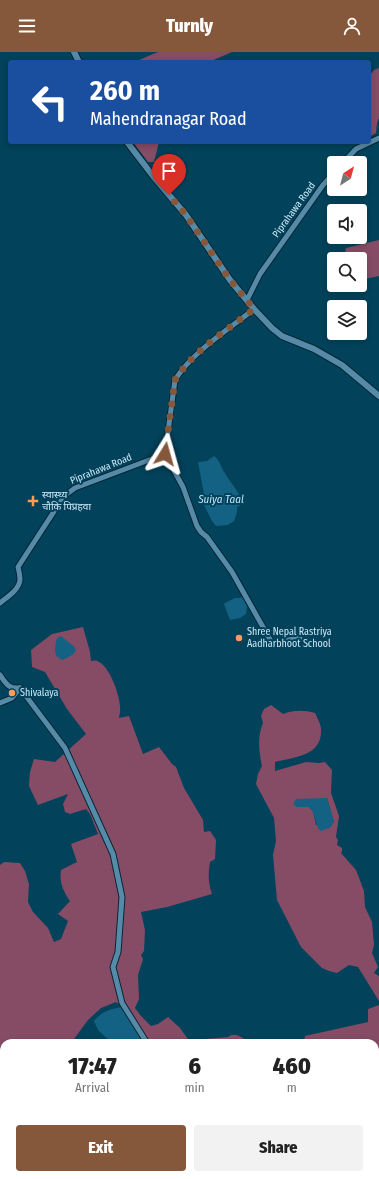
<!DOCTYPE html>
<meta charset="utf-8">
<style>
body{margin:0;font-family:"Fira Sans Condensed","Noto Sans Devanagari",sans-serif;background:#f2f2f2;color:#222;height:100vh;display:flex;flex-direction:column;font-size:15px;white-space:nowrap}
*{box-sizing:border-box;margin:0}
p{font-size:13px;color:#767676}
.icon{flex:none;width:22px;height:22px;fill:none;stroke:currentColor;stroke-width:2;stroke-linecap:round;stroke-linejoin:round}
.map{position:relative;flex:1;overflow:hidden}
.panel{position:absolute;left:0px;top:987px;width:379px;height:140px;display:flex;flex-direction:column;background:#fff;border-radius:12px 12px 0 0;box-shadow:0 2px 6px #0003}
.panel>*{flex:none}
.top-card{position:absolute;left:8px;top:8px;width:363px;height:84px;border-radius:4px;box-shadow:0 2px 6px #0003;background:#1a4fa0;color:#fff;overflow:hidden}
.needle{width:26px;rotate:36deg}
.fabs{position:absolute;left:327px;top:104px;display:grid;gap:8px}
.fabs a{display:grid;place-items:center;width:40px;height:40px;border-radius:4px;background:#fff;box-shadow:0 2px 6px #0003;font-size:20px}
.pin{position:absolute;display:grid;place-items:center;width:34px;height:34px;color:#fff;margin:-41px -17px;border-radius:50% 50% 50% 0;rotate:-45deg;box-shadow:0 0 4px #0007}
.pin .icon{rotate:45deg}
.me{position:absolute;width:44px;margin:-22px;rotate:8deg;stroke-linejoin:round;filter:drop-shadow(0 0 3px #0008)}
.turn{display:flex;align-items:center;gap:14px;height:84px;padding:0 16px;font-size:18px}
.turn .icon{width:52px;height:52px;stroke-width:2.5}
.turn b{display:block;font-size:28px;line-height:34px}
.eta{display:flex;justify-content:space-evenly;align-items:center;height:68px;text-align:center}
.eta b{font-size:24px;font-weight:800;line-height:28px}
.cta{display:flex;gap:8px;margin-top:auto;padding:8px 16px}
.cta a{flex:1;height:46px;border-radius:4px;background:#85583b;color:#fff;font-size:16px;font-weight:800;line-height:46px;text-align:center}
.cta a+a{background:#f2f2f2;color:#222}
header{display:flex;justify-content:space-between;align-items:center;height:52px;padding:0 16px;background:#85583b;color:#fff;font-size:18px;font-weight:800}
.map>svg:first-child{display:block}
.green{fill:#864c66;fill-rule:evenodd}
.water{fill:#136284}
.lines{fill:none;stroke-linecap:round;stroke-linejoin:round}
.minor-casing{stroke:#092634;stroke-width:7}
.tertiary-casing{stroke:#092634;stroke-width:8}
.minor{stroke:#558ba8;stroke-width:5}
.tertiary{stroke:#558ba8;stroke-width:6}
.route{stroke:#85583b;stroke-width:7;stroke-dasharray:0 12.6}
.poi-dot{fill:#ff9b59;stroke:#02425b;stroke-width:1.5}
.labels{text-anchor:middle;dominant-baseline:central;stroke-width:4;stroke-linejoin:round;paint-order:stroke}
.street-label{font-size:10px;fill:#cbe7f6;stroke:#02425b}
.poi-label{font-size:10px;fill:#cbe7f6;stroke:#02425b;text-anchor:start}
.water-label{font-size:11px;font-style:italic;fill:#c0e5f9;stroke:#02425b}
</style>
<header><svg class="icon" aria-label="menu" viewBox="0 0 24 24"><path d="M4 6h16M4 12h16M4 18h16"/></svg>Turnly<svg class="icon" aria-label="person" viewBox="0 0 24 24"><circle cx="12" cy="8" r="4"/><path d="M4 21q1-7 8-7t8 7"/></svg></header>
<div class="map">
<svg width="379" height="1127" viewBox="0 0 379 1127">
<rect width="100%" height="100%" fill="#02425b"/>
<g class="green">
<polygon points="158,0 232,0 209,10 134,10"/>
<polygon points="379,16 379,66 377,71 376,81 369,85 369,24 374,18"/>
<polygon points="133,90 159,90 154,110 148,110"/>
<polygon points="379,188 379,224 360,228 360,207 347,207 345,202 346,196"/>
<path d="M 83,575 L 90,600 L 91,609 C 93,609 95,608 97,609 C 110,613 122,648 120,660 C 120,662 119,664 119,666 L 129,664 L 143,702 L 159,695 L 172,712 L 176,715 L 184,736 L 203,768 L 204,780 L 210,779 L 216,788 L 215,807 L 210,810 C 208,823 208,830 212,842 L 167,855 L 141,860 L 145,878 L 144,899 L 141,903 L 143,907 L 138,923 L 139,947 L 135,956 L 141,964 L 151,974 L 158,972 L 168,965 L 180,976 L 190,990 L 205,987 L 228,985 C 235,979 243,986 250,991 L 147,991 L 125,957 L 116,950 L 101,956 L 88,968 L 71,991 L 4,991 L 4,1100 L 0,1100 L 0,813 L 4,810 L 20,811 L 25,819 L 29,832 L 28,850 L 33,860 L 48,876 L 54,890 L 61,887 L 68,869 L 58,862 L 70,849 C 63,839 59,830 61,818 L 77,810 L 71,792 L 98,782 L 90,762 L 86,757 L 70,762 L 65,760 L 63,752 L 68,742 L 38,753 L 29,734 L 30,720 L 34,707 L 55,710 L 86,682 L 67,657 L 45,620 L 32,615 L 31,598 L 52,582 Z"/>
<path d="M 271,653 L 283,662 C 294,658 304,658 315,661 C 317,665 320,671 321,676 C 323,704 296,705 275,710 L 275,719 L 306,710 L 319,711 L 325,710 L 332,718 L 331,741 L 339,764 L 336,785 L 338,788 L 337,793 L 342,796 L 342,799 L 341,801 L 356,818 L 364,839 L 365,855 L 372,870 L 374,893 L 372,901 L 378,915 L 374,921 L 379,924 L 379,949 L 358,915 L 349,913 L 337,921 L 329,919 L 322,916 L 301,895 L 277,848 L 273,803 L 276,789 L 274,766 L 256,732 L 258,722 L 262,714 C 259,700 257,685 263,671 L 261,664 L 264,657 ZM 327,746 L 334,770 L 316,773 L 313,759 L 309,755 Z"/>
<polygon points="379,953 379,999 375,1000 375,991 304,991 305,984 368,970 368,957"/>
<polygon points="375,1082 379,1082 379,1127 372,1127 371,1123 375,1123"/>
<polygon points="179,1123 345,1123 346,1127 179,1127"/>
</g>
<g class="water">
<path d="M 214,404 C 219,408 220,412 223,418 C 229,429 238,438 242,449 L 241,453 L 237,455 L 237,460 L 234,469 L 228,473 L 216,474 L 212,469 L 203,451 L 204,442 L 198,410 L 207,409 Z"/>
<polygon points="242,545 247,554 246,562 240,566 230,568 224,552 225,551 235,546 240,546"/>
<path d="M 61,584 C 73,595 86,597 63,608 C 52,605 55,594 57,586 Z"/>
<path d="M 327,746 L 334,770 L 330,776 L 320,779 C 314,770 316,761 309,755 L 297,755 L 293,752 L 296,747 Z"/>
<path d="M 122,955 L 144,991 L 112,991 L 98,978 L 94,969 C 102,959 110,957 122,955 Z"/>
</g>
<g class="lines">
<defs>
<g id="minor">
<polyline points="343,111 356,97 379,86"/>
<polyline points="247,248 260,222 323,133 334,121"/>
<polyline points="165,402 183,435 197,474 201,480 207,485 232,520 272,591 300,586"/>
<path d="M 0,551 C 7,545 19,538 20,528 C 20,524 19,519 18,515 L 64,444 L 75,436 L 165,402 L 175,328 C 192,300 228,278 254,257"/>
<path d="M 0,623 C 6,632 9,637 20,636"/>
<polyline points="20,636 65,696 113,802 122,845 118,900 113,915 122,951 147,991"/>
<polyline points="0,651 12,646 20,636"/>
<polyline points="375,1022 379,1022"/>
<polyline points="113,1123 115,1127"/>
<polyline points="102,1127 104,1123"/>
</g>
<g id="tertiary">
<polyline points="74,0 79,10"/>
<polyline points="127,90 153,124 186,163 230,228 254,257 272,276 282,284 314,297 342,313 379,344"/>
</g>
</defs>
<use href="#minor" class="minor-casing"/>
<use href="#tertiary" class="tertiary-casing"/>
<use href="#minor" class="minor"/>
<use href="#tertiary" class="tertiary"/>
</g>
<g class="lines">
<path class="route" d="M 165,402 L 175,328 C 193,299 227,278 254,257 L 230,228 L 186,163 L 169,143"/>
</g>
<g class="poi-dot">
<path d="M31 443h4v4h4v4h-4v4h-4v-4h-4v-4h4z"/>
<circle cx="239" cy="586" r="4"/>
<circle cx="12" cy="641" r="4"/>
</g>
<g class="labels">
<g class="street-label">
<text transform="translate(294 158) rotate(-54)">Piprahawa Road</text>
<text transform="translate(101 417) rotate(-22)">Piprahawa Road</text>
</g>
<g class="poi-label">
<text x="42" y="443">स्वास्थ्य<tspan x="42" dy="12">चाैकि पिप्रहवा</tspan></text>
<text x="247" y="580">Shree Nepal Rastriya<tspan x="247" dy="12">Aadharbhoot School</tspan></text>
<text x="20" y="641">Shivalaya</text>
</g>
<g class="water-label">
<text x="221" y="447">Suiya Taal</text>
</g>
</g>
</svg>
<div class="fabs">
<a><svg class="needle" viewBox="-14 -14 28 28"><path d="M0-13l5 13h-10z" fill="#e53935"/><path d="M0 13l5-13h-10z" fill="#767676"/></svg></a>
<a><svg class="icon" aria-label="sound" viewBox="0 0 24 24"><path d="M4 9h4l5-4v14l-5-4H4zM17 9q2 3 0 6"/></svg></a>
<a><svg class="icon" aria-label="search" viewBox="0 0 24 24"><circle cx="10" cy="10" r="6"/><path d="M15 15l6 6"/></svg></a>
<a><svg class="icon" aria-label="layers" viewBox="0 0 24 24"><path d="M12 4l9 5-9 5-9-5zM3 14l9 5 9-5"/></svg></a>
</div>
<div class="pin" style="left:169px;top:143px;background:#d93025"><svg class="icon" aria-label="arrive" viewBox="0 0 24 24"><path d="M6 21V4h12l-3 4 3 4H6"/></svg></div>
<svg class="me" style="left:165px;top:402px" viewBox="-20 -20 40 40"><path d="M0-17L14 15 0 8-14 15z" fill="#85583b" stroke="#fff" stroke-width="4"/></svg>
<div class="top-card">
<div class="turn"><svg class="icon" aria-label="left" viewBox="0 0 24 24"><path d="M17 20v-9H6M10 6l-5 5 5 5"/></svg><div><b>260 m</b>Mahendranagar Road</div></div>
</div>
<section class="panel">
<div class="eta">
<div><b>17:47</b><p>Arrival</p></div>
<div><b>6</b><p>min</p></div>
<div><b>460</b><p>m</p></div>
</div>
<div class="cta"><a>Exit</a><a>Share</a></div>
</section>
</div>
